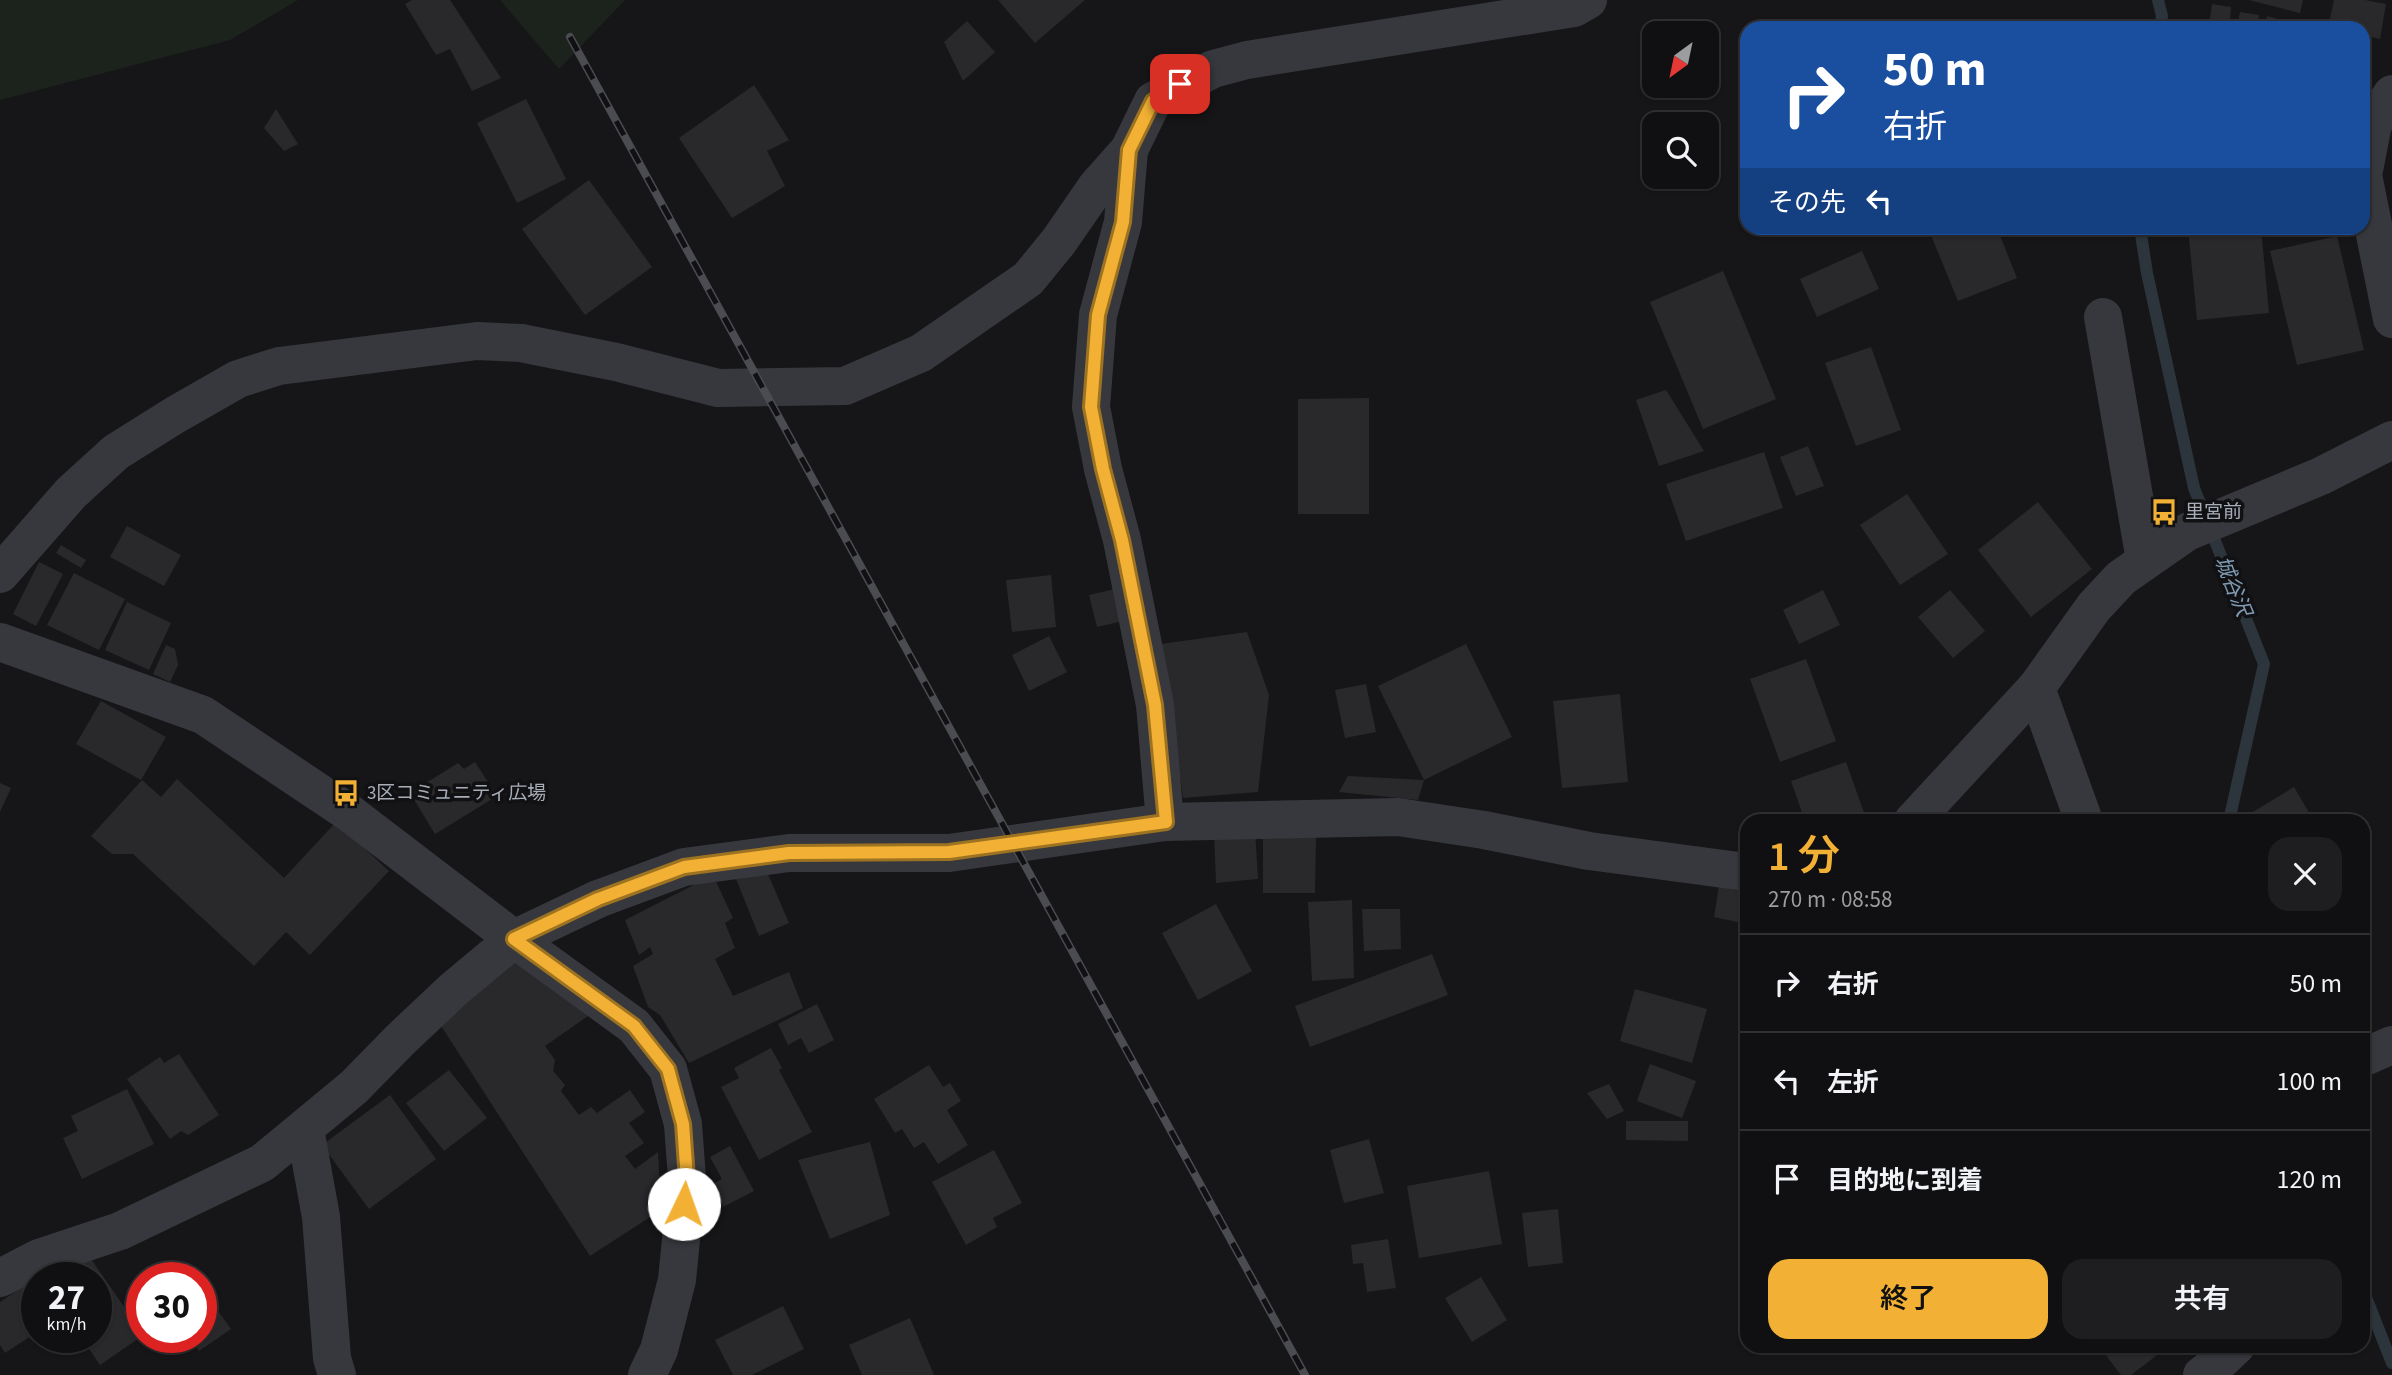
<!DOCTYPE html>
<html lang="ja">
<meta charset="utf-8">
<style>
body{margin:0;font-family:"Source Sans 3","Noto Sans JP",sans-serif;background:#1e1e20;color:#f1f3f6;height:100vh;display:flex;flex-direction:column;font-size:26px;white-space:nowrap}
*{box-sizing:border-box;margin:0}
p{font-size:23px;color:#9c9d9f}
.icon{flex:none;width:38px;height:38px;fill:none;stroke:currentColor;stroke-width:2;stroke-linecap:round;stroke-linejoin:round}
.map{position:relative;flex:1;overflow:hidden}
.drawer{position:absolute;left:1740px;top:814px;width:630px;height:539px;display:flex;flex-direction:column;background:#101012;border-radius:21px;box-shadow:0 2px 5px #0004,0 0 0 2px #303032}
.drawer>*{flex:none}
.banner{position:absolute;left:1740px;top:21px;width:630px;height:214px;border-radius:21px;box-shadow:0 2px 5px #0004,0 0 0 2px #303032;background:#1a4fa0;color:#fff;overflow:hidden}
.needle{width:46px;rotate:213deg}
.tools{position:absolute;left:1642px;top:21px;display:grid;gap:14px}
.tools a{display:grid;place-items:center;width:77px;height:77px;border-radius:14px;background:#101012;box-shadow:0 2px 5px #0004,0 0 0 2px #303032;font-size:35px}
.speed{position:absolute;left:21px;top:1262px;display:flex;gap:14px;font-size:35px;font-weight:700;text-align:center}
.speed>*{display:grid;place-content:center;width:91px;height:91px;border-radius:50%;background:#101012;box-shadow:0 2px 5px #0004,0 0 0 2px #303032;line-height:1}
.speed small{font-size:18px;font-weight:400}
.speed .limit{border:10px solid #d22;background:#fff;color:#111}
.pin{position:absolute;display:grid;place-items:center;width:60px;height:60px;color:#fff;margin:-30px;border-radius:14px;box-shadow:0 4px 10px #0006}
.me{position:absolute;width:77px;margin:-38px;rotate:3deg;stroke-linejoin:round;filter:drop-shadow(0 0 5px #0008)}
.turn{display:flex;align-items:center;gap:24px;height:147px;padding:0 28px;font-size:32px}
.turn .icon{width:91px;height:91px;stroke-width:2.5}
.turn b{display:block;font-size:49px;line-height:60px}
.then{display:flex;align-items:center;height:66px;padding:0 28px;background:#0003;gap:14px;font-size:26px}
.round{display:grid;place-items:center;flex:none;width:74px;height:74px;border-radius:21px;background:#1e1e20}
.head{display:flex;align-items:center;justify-content:space-between;height:119px;padding:0 28px}
h1{font-size:42px;font-weight:600;line-height:52px;color:#f2b134}
.action{display:flex;gap:14px;margin-top:auto;padding:14px 28px}
.action a{flex:1;height:80px;border-radius:21px;background:#f2b134;color:#111;font-size:28px;font-weight:600;line-height:80px;text-align:center}
.action a+a{background:#1e1e20;color:#f1f3f6}
ul{padding:0;list-style:none}
li{display:flex;align-items:center;gap:21px;height:98px;padding:0 28px;border-top:2px solid #303032}
li div{flex:1}
li b{display:block;font-size:26px}
li em{font-style:normal}
.map>svg:first-child{display:block}
.green{fill:#1c231d}
.lines{fill:none;stroke-linecap:round;stroke-linejoin:round}
.stream{stroke:#2c353c;stroke-width:12}
.building{fill:#29292c}
.street{stroke:#37383d;stroke-width:38}
.rail-casing{stroke:#4a4c52;stroke-width:8}
.rail{stroke:#111113;stroke-width:5;stroke-dasharray:16;stroke-linecap:butt}
.route-casing{stroke:#9d7322;stroke-width:18}
.route{stroke:#f2b134;stroke-width:12}
.labels{text-anchor:middle;dominant-baseline:central;stroke-width:7;stroke-linejoin:round;paint-order:stroke}
.poi-label{font-size:19px;fill:#a8adb8;stroke:#111113;text-anchor:start}
.water-label{font-size:21px;font-style:italic;fill:#7f9bb3;stroke:#111113}
</style>
<div class="map">
<svg width="2392" height="1375" viewBox="0 0 2392 1375">
<rect width="100%" height="100%" fill="#161618"/>
<g class="green">
<polygon points="0,0 298,0 230,40 0,100"/>
<polygon points="500,0 625,0 559,69"/>
</g>
<g class="lines">
<g class="stream">
<polyline points="2158,0 2162,16 2160,28"/>
<polyline points="2140,228 2147,273 2194,488 2264,664 2229,821"/>
<polyline points="2362,1287 2392,1363"/>
</g>
</g>
<g class="building">
<polygon points="412,0 450,0 501,78 472,91 450,49 436,55 405,4"/>
<polygon points="998,0 1085,0 1035,43"/>
<polygon points="2249,0 2303,0 2300,13"/>
<polygon points="2334,0 2365,0 2386,4 2380,39 2362,35 2362,28 2328,28"/>
<polygon points="2212,4 2231,7 2230,22 2210,19"/>
<polygon points="2240,12 2259,15 2257,28 2237,27"/>
<polygon points="2267,16 2292,23 2292,28 2264,28"/>
<polygon points="967,21 995,52 963,81 944,42"/>
<polygon points="754,85 789,140 767,151 785,186 732,218 679,138"/>
<polygon points="526,99 566,179 517,203 477,123"/>
<polygon points="276,109 298,144 284,151 264,128"/>
<polygon points="589,180 652,267 585,315 522,229"/>
<polygon points="1928,228 1997,228 2017,278 1958,301"/>
<polygon points="2188,228 2261,228 2269,313 2197,320"/>
<polygon points="2337,236 2364,350 2297,365 2270,251"/>
<polygon points="1862,251 1879,289 1817,317 1800,279"/>
<polygon points="1723,271 1776,399 1703,429 1650,302"/>
<polygon points="1871,347 1901,430 1856,446 1825,363"/>
<polygon points="1666,390 1704,451 1659,466 1636,400"/>
<polygon points="1369,398 1369,514 1298,514 1298,399"/>
<polygon points="1808,446 1824,486 1796,496 1780,457"/>
<polygon points="1764,452 1783,508 1686,541 1666,484"/>
<polygon points="1907,494 1948,554 1900,585 1860,525"/>
<polygon points="2038,502 2092,569 2031,617 1978,550"/>
<polygon points="127,526 181,555 164,586 110,557"/>
<polygon points="61,545 86,560 81,568 56,553"/>
<polygon points="39,562 63,574 36,626 13,614"/>
<polygon points="74,573 125,599 99,650 47,625"/>
<polygon points="1051,575 1056,627 1012,632 1006,580"/>
<polygon points="1115,589 1123,621 1097,627 1089,595"/>
<polygon points="1823,590 1840,625 1799,644 1783,610"/>
<polygon points="1950,590 1985,631 1953,658 1918,617"/>
<polygon points="127,602 171,623 149,670 105,650"/>
<polygon points="1247,632 1269,695 1258,792 1183,798 1161,644"/>
<polygon points="1049,636 1067,672 1029,691 1012,655"/>
<polygon points="1466,644 1512,737 1424,780 1378,686"/>
<polygon points="166,645 175,649 178,665 170,682 153,674"/>
<polygon points="1806,659 1836,741 1780,762 1750,679"/>
<polygon points="1366,684 1376,732 1345,738 1335,690"/>
<polygon points="1620,694 1628,782 1562,788 1553,701"/>
<polygon points="101,701 166,737 141,780 76,744"/>
<polygon points="475,762 497,796 435,834 410,793 458,763 464,769"/>
<polygon points="1846,762 1867,821 1805,821 1791,781"/>
<polygon points="1348,776 1424,780 1418,800 1339,792"/>
<polygon points="177,779 284,878 336,822 389,871 310,955 286,932 254,966 133,854 112,854 91,836 142,780 161,797"/>
<polygon points="0,783 11,788 0,812"/>
<polygon points="2294,787 2314,821 2255,821 2251,813"/>
<polygon points="1255,829 1258,879 1216,883 1214,832"/>
<polygon points="1263,832 1316,834 1315,893 1263,893"/>
<polygon points="765,867 789,923 759,936 736,879"/>
<polygon points="713,875 733,918 725,923 735,948 715,959 733,996 789,972 803,1008 689,1063 660,1015 648,1007 633,966 653,954 650,947 639,955 625,920"/>
<polygon points="1719,886 1746,892 1746,924 1714,917"/>
<polygon points="1352,900 1354,978 1312,981 1308,902"/>
<polygon points="1216,904 1252,971 1198,1000 1162,933"/>
<polygon points="1362,909 1400,909 1401,949 1364,951"/>
<polygon points="1432,954 1448,995 1310,1047 1295,1006"/>
<polygon points="520,959 591,1014 545,1046 555,1060 553,1071 565,1085 561,1091 579,1115 591,1107 597,1113 630,1090 645,1112 629,1123 644,1143 625,1156 635,1169 658,1152 661,1210 590,1256 434,1015"/>
<polygon points="1635,989 1707,1009 1692,1063 1620,1041"/>
<polygon points="817,1004 834,1040 809,1053 801,1038 788,1045 778,1024"/>
<polygon points="771,1048 782,1068 779,1070 812,1132 759,1160 721,1087 739,1078 734,1068"/>
<polygon points="179,1054 219,1115 188,1135 181,1131 170,1139 127,1079 160,1057 164,1063"/>
<polygon points="1650,1064 1696,1081 1682,1118 1637,1101"/>
<polygon points="929,1065 943,1087 950,1083 961,1101 947,1110 968,1145 938,1164 924,1142 914,1148 902,1129 895,1133 874,1099"/>
<polygon points="449,1070 487,1118 444,1151 406,1103"/>
<polygon points="1609,1084 1624,1111 1607,1119 1587,1093"/>
<polygon points="127,1089 154,1144 82,1179 63,1138 78,1131 71,1116"/>
<polygon points="390,1095 436,1159 369,1209 322,1145"/>
<polygon points="1626,1121 1688,1121 1688,1141 1626,1140"/>
<polygon points="1369,1139 1384,1193 1344,1203 1330,1150"/>
<polygon points="870,1142 890,1215 830,1239 798,1160"/>
<polygon points="730,1146 754,1191 723,1207 711,1185 722,1179 710,1157"/>
<polygon points="994,1150 1022,1203 993,1218 997,1227 966,1245 932,1182"/>
<polygon points="1489,1171 1502,1244 1419,1258 1407,1186"/>
<polygon points="1558,1209 1563,1263 1528,1267 1522,1213"/>
<polygon points="1388,1239 1396,1288 1367,1292 1363,1263 1353,1264 1351,1245"/>
<polygon points="89,1256 142,1333 142,1336 100,1365 81,1337 96,1337 96,1278 58,1278"/>
<polygon points="1481,1277 1507,1320 1472,1342 1445,1298"/>
<polygon points="35,1279 37,1282 37,1332 5,1353 0,1345 0,1302"/>
<polygon points="214,1305 231,1329 199,1351 189,1337 201,1337 201,1314"/>
<polygon points="783,1306 804,1349 752,1375 733,1375 715,1340"/>
<polygon points="910,1318 934,1375 862,1375 849,1345"/>
<polygon points="2099,1346 2169,1346 2131,1375 2121,1375"/>
</g>
<g class="lines">
<g class="street">
<polyline points="2392,94 2373,124 2363,175 2392,319"/>
<polyline points="1129,150 1123,222 1098,315 1091,407 1103,469 1122,540 1155,705 1165,822"/>
<polyline points="2103,317 2145,560"/>
<polyline points="0,574 71,493 116,452 175,415 238,379 279,366 477,341 521,343 616,362 718,388 845,386 921,353 1028,279 1059,241 1097,186 1129,150 1153,101 1213,69 1247,60 1574,8 1588,0"/>
<polyline points="0,642 203,715 348,812 514,939 634,1026 668,1069 683,1124 687,1179 677,1280 659,1350 647,1375"/>
<polyline points="2036,688 2084,821"/>
<polyline points="1913,821 2036,688 2094,607 2121,578 2187,532 2321,476 2392,440"/>
<polyline points="2362,1058 2392,1045"/>
<polyline points="305,1129 321,1217 332,1358 337,1375"/>
<polyline points="0,1278 39,1258 120,1231 262,1163 354,1087 400,1040 453,990 514,939 598,899 684,867 789,853 949,853 1165,822 1398,817 1484,830 1589,851 1746,872"/>
<polyline points="2202,1375 2219,1362 2236,1346"/>
</g>
<defs>
<polyline id="rail" points="570,37 1305,1375"/>
</defs>
<use href="#rail" class="rail-casing"/>
<use href="#rail" class="rail"/>
</g>
<g class="lines">
<defs>
<polyline id="route" points="684,1204 687,1179 683,1124 668,1069 634,1026 514,939 598,899 684,867 789,853 949,852 1166,822 1155,705 1122,540 1103,469 1091,407 1098,315 1123,222 1129,150 1153,101 1180,84"/>
</defs>
<use href="#route" class="route-casing"/>
<use href="#route" class="route"/>
</g>
<defs>
<symbol id="bus-bare" viewBox="-9 -9 18 18"><path d="M-5-6H5V4H4V6H2V4H-2V6H-4V4H-5ZM-3.5-4V0h7V-4ZM-3.5 1.2v1.5H-2V1.2ZM2 1.2v1.5H3.5V1.2Z" fill="#f2b134" stroke="#111113" stroke-width="2.5" paint-order="stroke"/></symbol>
</defs>
<g fill-rule="evenodd">
<use href="#bus-bare" x="2145" y="493" width="38" height="38"/>
<use href="#bus-bare" x="327" y="774" width="38" height="38"/>
</g>
<g class="labels">
<g class="poi-label">
<text x="2185" y="512">里宮前</text>
<text x="367" y="793">3区コミュニティ広場</text>
</g>
<g class="water-label">
<text transform="translate(2233 586) rotate(68)">城谷沢</text>
</g>
</g>
</svg>
<div class="tools">
<a><svg class="needle" viewBox="-14 -14 28 28"><path d="M0-13l5 13h-10z" fill="#e53935"/><path d="M0 13l5-13h-10z" fill="#9c9d9f"/></svg></a>
<a><svg class="icon" aria-label="search" viewBox="0 0 24 24"><circle cx="10" cy="10" r="6"/><path d="M15 15l6 6"/></svg></a>
</div>
<div class="speed"><div>27<small>km/h</small></div><div class="limit">30</div></div>
<div class="pin" style="left:1180px;top:84px;background:#d93025"><svg class="icon" aria-label="arrive" viewBox="0 0 24 24"><path d="M6 21V4h12l-3 4 3 4H6"/></svg></div>
<svg class="me" style="left:684px;top:1204px" viewBox="-20 -20 40 40"><circle r="19" fill="#fff"/><path d="M0-13L10 11 0 6-10 11z" fill="#f2b134"/></svg>
<div class="banner">
<div class="turn"><svg class="icon" aria-label="right" viewBox="0 0 24 24"><path d="M7 20v-9h11M14 6l5 5-5 5"/></svg><div><b>50 m</b>右折</div></div>
<div class="then">その先<svg class="icon" aria-label="left" viewBox="0 0 24 24"><path d="M17 20v-9H6M10 6l-5 5 5 5"/></svg></div>
</div>
<section class="drawer">
<div class="head"><div><h1>1 分</h1><p>270 m · 08:58</p></div><a class="round"><svg class="icon" aria-label="close" viewBox="0 0 24 24"><path d="M6 6l12 12M18 6L6 18"/></svg></a></div>
<ul>
<li><svg class="icon" aria-label="right" viewBox="0 0 24 24"><path d="M7 20v-9h11M14 6l5 5-5 5"/></svg><div><b>右折</b></div><em>50 m</em></li>
<li><svg class="icon" aria-label="left" viewBox="0 0 24 24"><path d="M17 20v-9H6M10 6l-5 5 5 5"/></svg><div><b>左折</b></div><em>100 m</em></li>
<li><svg class="icon" aria-label="arrive" viewBox="0 0 24 24"><path d="M6 21V4h12l-3 4 3 4H6"/></svg><div><b>目的地に到着</b></div><em>120 m</em></li>
</ul>
<div class="action"><a>終了</a><a>共有</a></div>
</section>
</div>
